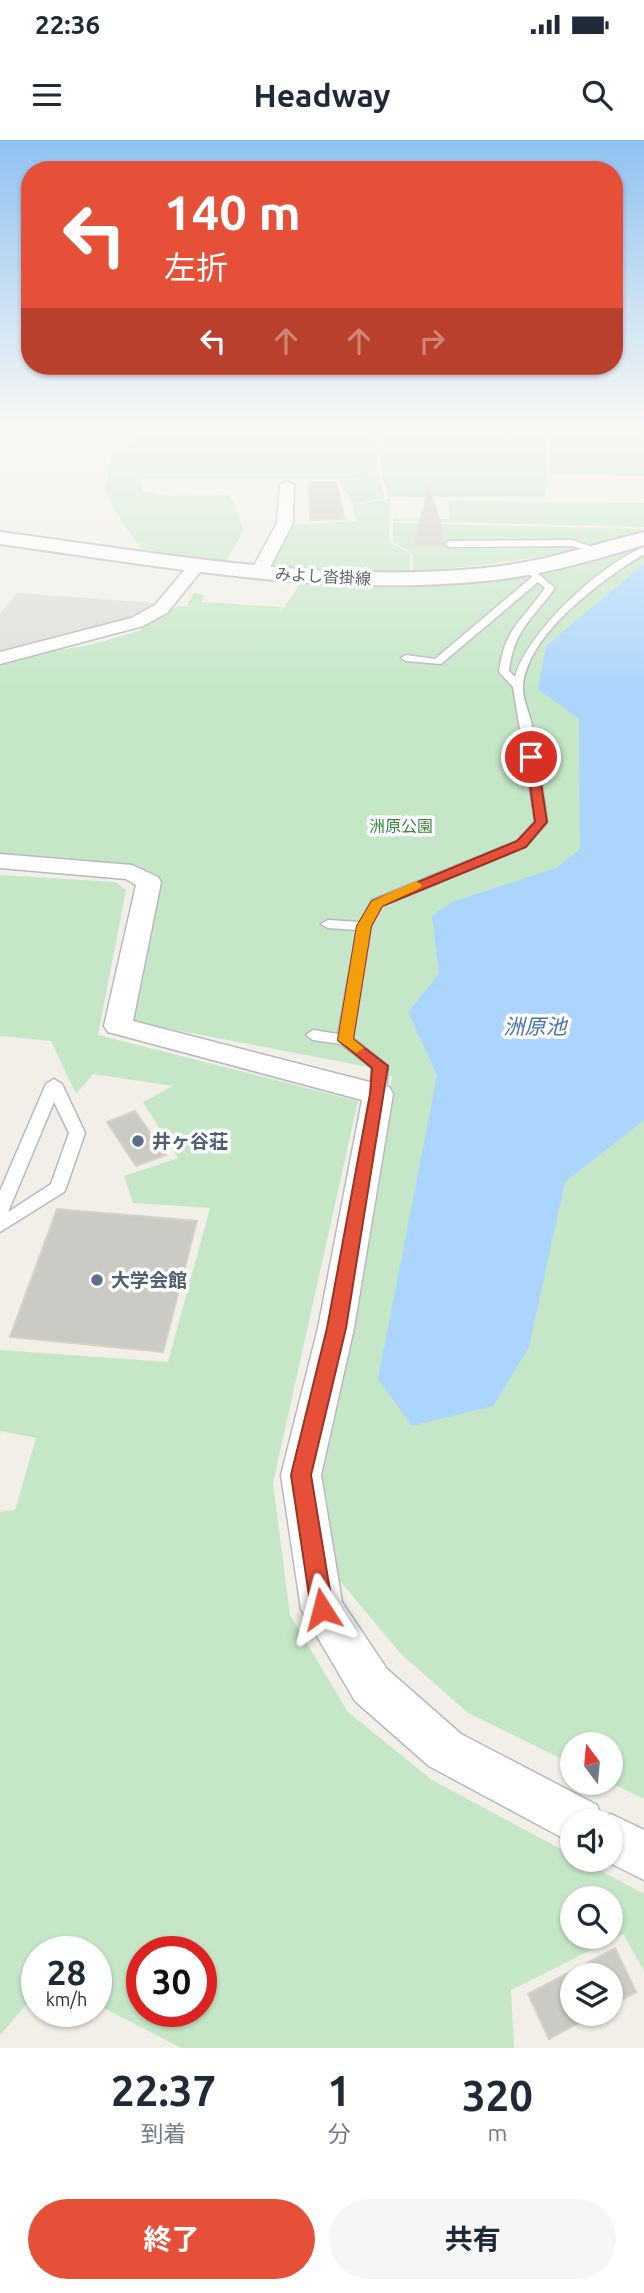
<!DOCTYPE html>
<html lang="ja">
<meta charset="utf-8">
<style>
body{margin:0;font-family:Ubuntu,"Noto Sans JP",sans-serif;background:#f6f6f7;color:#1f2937;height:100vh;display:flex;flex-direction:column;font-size:26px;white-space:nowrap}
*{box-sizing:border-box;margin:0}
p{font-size:23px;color:#747a83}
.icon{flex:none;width:38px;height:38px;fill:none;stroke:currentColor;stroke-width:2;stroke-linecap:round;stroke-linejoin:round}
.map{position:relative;height:1908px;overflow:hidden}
.side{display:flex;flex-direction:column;background:#fff;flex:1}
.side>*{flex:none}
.hud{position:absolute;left:21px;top:21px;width:602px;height:214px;border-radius:28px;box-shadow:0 2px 5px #0004;background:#e65039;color:#fff;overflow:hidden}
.needle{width:46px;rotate:344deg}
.buttons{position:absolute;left:560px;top:1592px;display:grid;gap:14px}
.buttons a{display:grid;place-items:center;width:63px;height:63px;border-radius:50%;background:#fff;box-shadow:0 2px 5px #0004;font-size:35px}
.speed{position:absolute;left:21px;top:1796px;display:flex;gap:14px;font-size:35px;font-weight:700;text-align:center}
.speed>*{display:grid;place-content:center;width:91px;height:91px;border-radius:50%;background:#fff;box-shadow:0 2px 5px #0004;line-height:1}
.speed small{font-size:18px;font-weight:400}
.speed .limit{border:10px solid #d22;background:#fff;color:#111}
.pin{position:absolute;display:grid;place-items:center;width:60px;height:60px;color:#fff;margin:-30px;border:4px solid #fff;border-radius:50%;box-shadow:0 2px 7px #0007}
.me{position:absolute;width:77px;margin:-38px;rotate:351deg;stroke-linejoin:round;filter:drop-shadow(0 0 5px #0008)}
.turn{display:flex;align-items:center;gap:24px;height:147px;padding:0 28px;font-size:32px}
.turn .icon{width:91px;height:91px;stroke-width:2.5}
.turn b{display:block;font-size:49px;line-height:60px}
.lanes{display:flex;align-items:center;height:66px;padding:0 28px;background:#0003;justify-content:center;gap:35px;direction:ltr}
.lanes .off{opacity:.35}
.eta{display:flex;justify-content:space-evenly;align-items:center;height:119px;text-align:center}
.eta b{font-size:42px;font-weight:700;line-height:49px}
.action{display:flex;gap:14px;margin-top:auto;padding:14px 28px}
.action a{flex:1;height:80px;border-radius:42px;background:#e65039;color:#fff;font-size:28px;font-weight:700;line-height:80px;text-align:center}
.action a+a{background:#f6f6f7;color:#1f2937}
.status{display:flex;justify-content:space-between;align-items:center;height:49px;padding:0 35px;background:#fff;direction:ltr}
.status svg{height:19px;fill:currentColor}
header{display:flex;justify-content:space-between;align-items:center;height:91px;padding:0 28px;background:#fff;font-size:32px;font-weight:700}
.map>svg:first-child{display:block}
.industrial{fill:#e0deda}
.green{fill:#c5e7c7;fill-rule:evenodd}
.water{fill:#abd5fd}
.building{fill:#cccac5;stroke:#d5d2c6;stroke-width:2}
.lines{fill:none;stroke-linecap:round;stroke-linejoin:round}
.lane-casing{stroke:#b8b9be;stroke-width:3}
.street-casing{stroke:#b8b9be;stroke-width:3}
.secondary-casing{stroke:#b6b9bf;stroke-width:4}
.lane{fill:#fff;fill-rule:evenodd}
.street{fill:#fff;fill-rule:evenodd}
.secondary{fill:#fff;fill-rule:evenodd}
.route{fill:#e65039;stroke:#963425;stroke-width:2}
.slow{fill:#f59e0b}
.service-dot{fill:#5c6f8a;stroke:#fff;stroke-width:2.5}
.labels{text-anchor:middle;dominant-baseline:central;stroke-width:7;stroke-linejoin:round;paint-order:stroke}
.far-street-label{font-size:16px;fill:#5f6268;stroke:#fff}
.far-park-label{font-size:16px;fill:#388640;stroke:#fff}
.service-label{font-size:19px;font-weight:bold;fill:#4e5e75;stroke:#fff;text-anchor:start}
.water-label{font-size:21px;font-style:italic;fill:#4674b0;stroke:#fff}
</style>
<div class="status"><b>22:36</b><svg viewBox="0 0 49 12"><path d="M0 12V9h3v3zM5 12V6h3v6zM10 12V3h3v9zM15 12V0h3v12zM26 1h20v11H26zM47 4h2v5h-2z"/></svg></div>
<header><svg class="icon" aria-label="menu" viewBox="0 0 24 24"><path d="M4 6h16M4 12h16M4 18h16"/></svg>Headway<svg class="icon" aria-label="search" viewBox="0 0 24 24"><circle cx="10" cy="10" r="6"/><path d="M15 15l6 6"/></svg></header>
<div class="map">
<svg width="644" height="1908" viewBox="0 0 644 1908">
<rect width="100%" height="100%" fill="#f1efe8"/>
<polygon class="industrial" points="17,453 155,463 124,480 0,511 0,474"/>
<g class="green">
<polygon points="152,286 375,286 377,332 357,339 140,339 143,351 166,356 230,355 244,390 225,424 141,408 121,381 105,349 112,317"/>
<polygon points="379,286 547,286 546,358 389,357 381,332"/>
<polygon points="551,286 636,286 644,293 644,336 549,334"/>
<polygon points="378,333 385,358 353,364 339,340 360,340"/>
<polygon points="390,359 389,402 410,414 409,432 267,428 290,385 356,381 353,365"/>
<polygon points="448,361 644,363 644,387 393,381 393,378 450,379"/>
<path d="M 393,383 L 642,389 C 567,416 492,426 413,431 L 413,414 L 393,402 Z"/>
<path d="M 644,406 L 644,1659 L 611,1643 L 611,1605 L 572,1605 L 572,1624 L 468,1573 L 401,1514 L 335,1435 L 318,1329 L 392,937 L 373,928 L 134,882 L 158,738 L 148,730 L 0,725 L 0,525 L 35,514 L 90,505 L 139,491 L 178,466 L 224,469 L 187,466 L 194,453 L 204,455 L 201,462 L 282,467 L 280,473 L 300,444 C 413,449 537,447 644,406 Z"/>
<path d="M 0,735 L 115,742 L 126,750 L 98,895 L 358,961 L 273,1343 L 290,1475 L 348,1572 L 432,1640 L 572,1715 L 572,1720 L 581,1720 L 644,1754 L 644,1831 L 623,1794 L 511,1850 L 514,1908 L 181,1908 L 96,1864 L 96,1811 L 37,1811 L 37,1852 L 0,1895 L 0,1372 L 15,1370 L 36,1298 L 0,1291 L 0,1210 L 168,1222 L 210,1068 L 133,1063 L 124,1036 L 178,1018 L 143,962 L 173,946 L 93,934 L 76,954 L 51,901 L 0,896 ZM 572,1759 L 611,1759 L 611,1797 L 572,1797 ZM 142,1811 L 201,1811 L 201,1871 L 142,1871 Z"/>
</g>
<polygon class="water" points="644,424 644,980 565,1042 529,1207 493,1266 412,1286 378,1239 437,935 408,872 439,834 432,776 452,762 556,728 580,709 579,579 538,549 546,506"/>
<g class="building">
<polygon points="308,342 336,342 345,379 310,380"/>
<polygon points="429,347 443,391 441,406 414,405"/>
<polygon points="135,971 166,1015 136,1026 107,982"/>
<polygon points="57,1069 197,1081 163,1212 10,1197"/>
<polygon points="615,1808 636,1852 611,1866 611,1836 572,1836 572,1874 595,1874 549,1899 528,1854"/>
</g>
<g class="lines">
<defs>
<g id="lane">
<polygon points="572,400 607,412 603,415 572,406 449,407 445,404 449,401"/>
<path d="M 644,407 L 644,414 C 602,440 529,492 523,545 C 522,557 528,570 531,581 C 537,615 543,648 547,682 L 545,685 L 525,707 L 382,766 L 371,786 L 353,898 L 388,926 L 386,954 L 378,959 L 372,958 L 370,954 L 372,928 L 341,904 L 313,900 L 306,895 L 313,890 L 338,894 L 357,790 L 328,788 L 321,784 L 328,780 L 360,782 L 372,760 L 517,701 L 535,681 L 513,547 L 499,532 C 504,489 522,481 545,448 L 538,442 L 441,524 L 406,521 L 401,518 L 406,515 L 435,519 L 532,437 L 527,431 L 531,428 L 555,448 C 532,480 514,489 509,531 L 515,537 C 528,491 600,425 644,407 Z"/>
<path d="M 54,939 L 62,944 L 85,993 L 66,1048 L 64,1052 L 0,1092 L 0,1051 L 46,944 ZM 54,962 L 69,993 L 51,1044 L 8,1072 Z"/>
</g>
<g id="street">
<polygon points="633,286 644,286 644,293"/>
<polygon points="287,341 294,345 293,383 265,437 253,437 250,433 277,383 280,345"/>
<polygon points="197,421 205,426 167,473 143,486 0,524 0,512 131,478 155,465 191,422"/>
<polygon points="0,714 132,725 158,737 161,742 133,881 389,947 393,954 354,1188 321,1335 342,1462 387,1529 461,1594 597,1665 602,1678 611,1674 644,1690 644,1740 604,1720 611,1720 611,1682 572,1682 572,1703 429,1626 355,1561 301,1469 281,1335 318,1188 362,960 108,892 104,886 136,745 126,739 0,728"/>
</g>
<path id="secondary" d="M 0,392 C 160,413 322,444 484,428 C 540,423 591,405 644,392 L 644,405 C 592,421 539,436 484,441 C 322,457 160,426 0,404 Z"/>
</defs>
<use href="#lane" class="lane-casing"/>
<use href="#street" class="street-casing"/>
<use href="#secondary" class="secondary-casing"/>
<use href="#lane" class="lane"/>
<use href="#street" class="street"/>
<use href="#secondary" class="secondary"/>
</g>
<linearGradient id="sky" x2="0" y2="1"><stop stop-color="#8fc1f0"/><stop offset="0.52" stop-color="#f9f8f5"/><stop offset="1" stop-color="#f9f8f5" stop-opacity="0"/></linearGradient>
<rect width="644" height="553" fill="url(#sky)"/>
<polygon class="route" points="531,613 537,617 547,682 526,707 382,766 371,786 353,899 388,926 346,1188 311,1335 333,1469 330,1477 322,1480 314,1477 311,1469 291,1335 327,1188 370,954 372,928 338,900 357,786 372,761 517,701 535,682 526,617"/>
<polygon class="slow" points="416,741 422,745 420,748 382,766 371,786 353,899 364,908 356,913 338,900 357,786 372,761"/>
<g class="service-dot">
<circle cx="138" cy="1001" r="7"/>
<circle cx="97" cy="1140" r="7"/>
</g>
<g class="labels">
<g class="far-street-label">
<text transform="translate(323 436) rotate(3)">みよし沓掛線</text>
</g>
<g class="far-park-label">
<text x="401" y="686">洲原公園</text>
</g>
<g class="service-label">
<text x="152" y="1001">井ヶ谷荘</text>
<text x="111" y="1140">大学会館</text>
</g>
<g class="water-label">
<text x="535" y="886">洲原池</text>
</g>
</g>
</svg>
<div class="buttons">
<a><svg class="needle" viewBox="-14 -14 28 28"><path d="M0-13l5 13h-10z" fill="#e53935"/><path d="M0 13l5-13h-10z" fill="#747a83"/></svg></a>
<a><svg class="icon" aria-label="sound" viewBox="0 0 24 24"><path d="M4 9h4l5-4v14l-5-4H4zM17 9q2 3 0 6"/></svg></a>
<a><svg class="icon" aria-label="search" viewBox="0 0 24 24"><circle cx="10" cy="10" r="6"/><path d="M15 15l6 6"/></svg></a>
<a><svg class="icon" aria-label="layers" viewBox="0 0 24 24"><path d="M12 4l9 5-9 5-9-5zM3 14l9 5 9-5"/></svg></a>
</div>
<div class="speed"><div>28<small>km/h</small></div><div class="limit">30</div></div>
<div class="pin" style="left:531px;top:617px;background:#d93025"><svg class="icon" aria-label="arrive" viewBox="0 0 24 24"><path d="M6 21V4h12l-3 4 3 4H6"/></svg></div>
<svg class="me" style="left:322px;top:1469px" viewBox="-20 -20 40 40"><path d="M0-17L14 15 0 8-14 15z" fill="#e65039" stroke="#fff" stroke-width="4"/></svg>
<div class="hud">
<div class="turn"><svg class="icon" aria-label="left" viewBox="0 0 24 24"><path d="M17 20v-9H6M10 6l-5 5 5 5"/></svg><div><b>140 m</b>左折</div></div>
<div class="lanes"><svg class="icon" aria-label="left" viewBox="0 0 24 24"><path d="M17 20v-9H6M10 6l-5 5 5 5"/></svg><svg class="icon off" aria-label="ahead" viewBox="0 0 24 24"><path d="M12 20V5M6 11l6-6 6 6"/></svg><svg class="icon off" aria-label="ahead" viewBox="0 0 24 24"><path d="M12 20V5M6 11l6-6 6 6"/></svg><svg class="icon off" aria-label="right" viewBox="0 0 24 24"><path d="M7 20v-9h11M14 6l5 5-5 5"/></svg></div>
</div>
</div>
<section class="side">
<div class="eta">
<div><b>22:37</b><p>到着</p></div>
<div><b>1</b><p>分</p></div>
<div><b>320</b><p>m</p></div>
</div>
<div class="action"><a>終了</a><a>共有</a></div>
</section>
